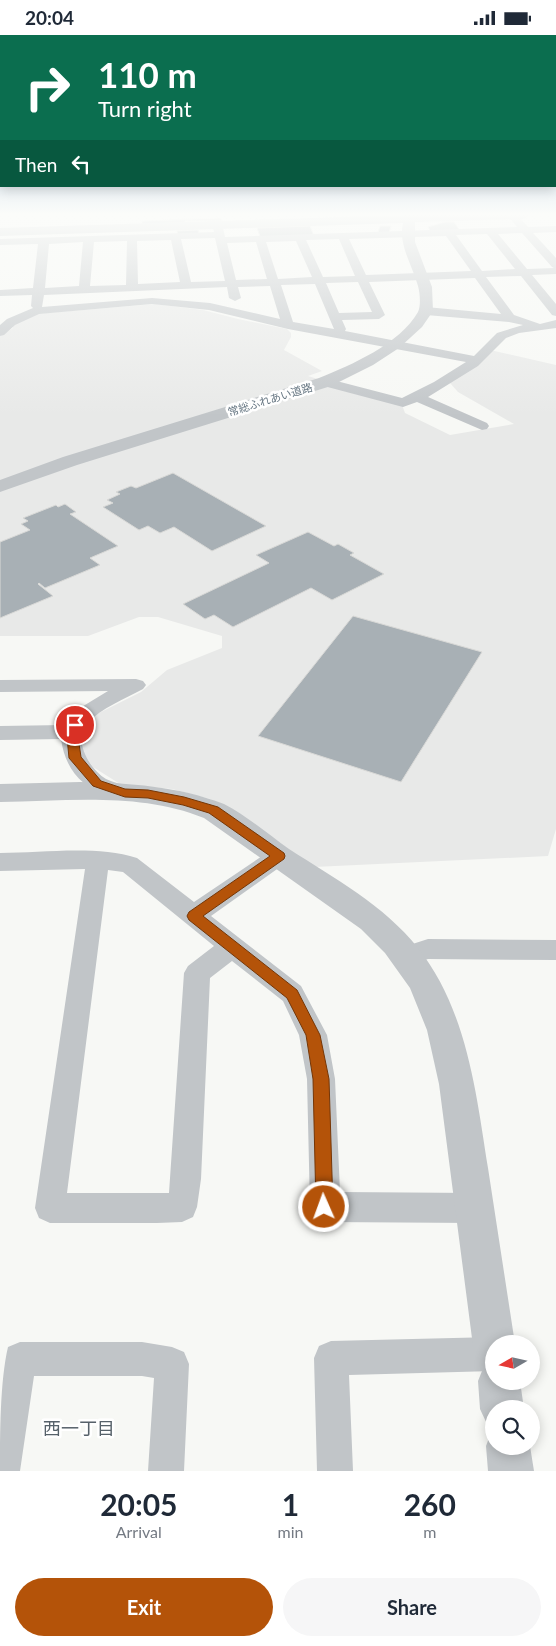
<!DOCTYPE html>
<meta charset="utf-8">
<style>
body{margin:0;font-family:Lato,"Noto Sans JP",sans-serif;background:#f6f6f7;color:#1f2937;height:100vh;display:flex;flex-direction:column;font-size:19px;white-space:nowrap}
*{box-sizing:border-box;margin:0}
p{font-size:16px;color:#747a83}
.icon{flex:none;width:28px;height:28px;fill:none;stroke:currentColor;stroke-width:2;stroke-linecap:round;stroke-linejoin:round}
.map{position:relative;height:1436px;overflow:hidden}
.panel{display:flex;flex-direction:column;background:#fff;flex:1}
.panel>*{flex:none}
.top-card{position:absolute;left:0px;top:0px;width:556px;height:152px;box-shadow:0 2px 12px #0003;background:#0b6e4f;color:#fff;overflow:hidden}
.needle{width:32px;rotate:261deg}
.tools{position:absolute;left:485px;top:1300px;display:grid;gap:10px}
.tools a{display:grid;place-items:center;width:55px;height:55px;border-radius:50%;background:#fff;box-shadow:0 2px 12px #0003;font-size:25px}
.pin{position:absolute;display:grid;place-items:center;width:42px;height:42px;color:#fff;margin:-21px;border:2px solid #fff;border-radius:50%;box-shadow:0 1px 5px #0007}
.me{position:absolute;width:55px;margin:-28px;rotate:358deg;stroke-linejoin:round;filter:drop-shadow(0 0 4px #0008)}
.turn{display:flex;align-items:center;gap:18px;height:105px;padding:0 15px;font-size:22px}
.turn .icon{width:65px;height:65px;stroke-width:2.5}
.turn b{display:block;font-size:35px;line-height:42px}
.then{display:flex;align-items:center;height:48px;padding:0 15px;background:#0003;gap:10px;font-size:19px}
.eta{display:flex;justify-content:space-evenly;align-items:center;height:85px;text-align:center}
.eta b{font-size:30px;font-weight:700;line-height:35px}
.primary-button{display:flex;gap:10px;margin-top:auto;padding:10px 15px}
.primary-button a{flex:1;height:58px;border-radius:30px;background:#b45309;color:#fff;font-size:20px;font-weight:700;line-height:58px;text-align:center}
.primary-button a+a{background:#f6f6f7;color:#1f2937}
.status{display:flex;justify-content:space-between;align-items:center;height:35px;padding:0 25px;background:#fff;direction:ltr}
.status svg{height:14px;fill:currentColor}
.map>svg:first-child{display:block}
.built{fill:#e8e9e8}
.building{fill:#a8b0b5;stroke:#d9d9d7}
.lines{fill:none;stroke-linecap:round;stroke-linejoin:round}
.minor{fill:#c1c5c8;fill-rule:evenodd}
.tertiary{fill:#c1c5c8;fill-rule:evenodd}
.route{fill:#b45309;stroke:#753606}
.labels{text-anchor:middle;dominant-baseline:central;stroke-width:5;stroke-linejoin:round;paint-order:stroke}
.far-street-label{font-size:11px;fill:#687884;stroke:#fff}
.near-neighbourhood-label{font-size:18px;fill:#56616a;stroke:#fff}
</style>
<div class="status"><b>20:04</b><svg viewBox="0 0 49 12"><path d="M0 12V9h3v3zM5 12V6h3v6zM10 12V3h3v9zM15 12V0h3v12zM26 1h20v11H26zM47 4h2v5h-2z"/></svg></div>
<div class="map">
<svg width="556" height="1436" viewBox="0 0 556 1436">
<rect width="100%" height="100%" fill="#f7f8f5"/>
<polygon class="built" points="155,269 203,275 238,284 287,294 291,298 291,302 284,315 322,336 308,341 402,370 405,378 450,400 514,389 458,357 450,348 490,315 556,330 556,794 548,821 314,832 243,783 210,764 172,754 120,749 93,732 79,712 82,697 93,681 141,657 167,635 222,613 222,601 158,582 139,582 88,601 0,601 0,301 13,293 11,287 35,279"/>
<g class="building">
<polygon points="221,183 222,186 185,186 185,188 142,189 142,186"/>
<polygon points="445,187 454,187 460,196 431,197 428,192"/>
<polygon points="310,191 314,201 261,204 257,193"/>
<polygon points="380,191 391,191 389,198 378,198"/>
<polygon points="198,195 199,200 178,200 177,196"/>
<polygon points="173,438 266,491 212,516 174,492 160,498 148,491 139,495 103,472 113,468 107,465 120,459 116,457 131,451 136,453"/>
<polygon points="65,469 76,477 70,479 118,511 90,523 100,530 45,553 39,548 38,549 53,561 0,583 0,507 30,495 21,489 28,486 23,483 56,470 58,472"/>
<polygon points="308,497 334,511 338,509 354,518 350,520 384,539 332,565 311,553 233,592 214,580 205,584 183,569 269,528 256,520"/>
<polygon points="353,581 482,617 401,747 258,701"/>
</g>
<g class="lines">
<g class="minor">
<path d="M 507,180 L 517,180 L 528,192 L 556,191 L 556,197 L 533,198 L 556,223 L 556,239 L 532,240 L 556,269 L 556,281 L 552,280 L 521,241 L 486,242 L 514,280 L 540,289 L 556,285 L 556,293 L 519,298 L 506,303 L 478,331 L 428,362 L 487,388 L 489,391 L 487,394 L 482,395 L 417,367 L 403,372 L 320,350 L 318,347 L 325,343 L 402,363 L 434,347 L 466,327 L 288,294 L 209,275 L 152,269 L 39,279 L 15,290 L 4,300 L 0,301 L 0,290 L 7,284 L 33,273 L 31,271 L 32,260 L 0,261 L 0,255 L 33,253 L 38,209 L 0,210 L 0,204 L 214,197 L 213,193 L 218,190 L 223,193 L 225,202 L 517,192 ZM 522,198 L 552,232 L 554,233 L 527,234 L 498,199 ZM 487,199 L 515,234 L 482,236 L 456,200 ZM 446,201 L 471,236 L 366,240 L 349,204 ZM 215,203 L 225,246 L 191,247 L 181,204 ZM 339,204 L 355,241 L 323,242 L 306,205 ZM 171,205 L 180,247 L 138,249 L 137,206 ZM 127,206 L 126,250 L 90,251 L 94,207 ZM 296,206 L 312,242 L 278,244 L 266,207 ZM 83,207 L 79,251 L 45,253 L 49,209 ZM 256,207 L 267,244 L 236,245 L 227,208 ZM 475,243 L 501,279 L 426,272 L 420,276 L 426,280 L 509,287 L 523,290 L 497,298 L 474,321 L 345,296 L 346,294 L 342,285 L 379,284 L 385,280 L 369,247 ZM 358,247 L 372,277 L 339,278 L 326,248 ZM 315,249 L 334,294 L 293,287 L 281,250 ZM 270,251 L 280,284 L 210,268 L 152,263 L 42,272 L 44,260 L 227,252 L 229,263 L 235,266 L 241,263 L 238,252 Z"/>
<path d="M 136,644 L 143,646 L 146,650 L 143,654 C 124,664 102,673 87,688 C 72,704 90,735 106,744 C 114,748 123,749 132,752 L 135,757 L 132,762 C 123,765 117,763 109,761 C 81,753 65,733 61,704 L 0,705 L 0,691 L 64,690 L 80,673 L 108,656 L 0,657 L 0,645 Z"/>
<path d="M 279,813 L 287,815 L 291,821 L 287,827 L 211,881 L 301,951 L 327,1000 L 335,1044 L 340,1157 L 475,1158 L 486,1163 L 490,1173 L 486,1183 L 475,1188 L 325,1187 L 314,1182 L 310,1172 L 307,1044 L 299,1000 L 283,966 L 232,926 L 210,943 L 201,1144 L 197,1172 L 193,1182 L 182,1187 L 157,1188 L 50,1188 L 39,1183 L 35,1173 L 85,834 L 0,836 L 0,818 C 43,818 96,810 137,823 L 194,867 L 271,815 ZM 108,835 L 123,837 L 214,911 L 188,931 L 184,938 L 169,1158 L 67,1158 Z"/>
<polygon points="428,904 556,905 556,925 428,924 406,931 397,928 393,921 397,914"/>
<polygon points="494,1302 507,1309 494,1309 494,1336 349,1340 353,1436 317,1436 314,1323 319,1311 331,1306"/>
<path d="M 20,1307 L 142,1307 L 172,1312 L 184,1317 L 189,1329 L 184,1436 L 148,1436 L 154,1343 L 142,1341 L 34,1341 L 20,1436 L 0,1436 C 0,1399 0,1346 8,1312 Z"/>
</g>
<g class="tertiary">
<path d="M 406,180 L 529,180 L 523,184 L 415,187 L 415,207 L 432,252 L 433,276 L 422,292 L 399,313 L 373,330 L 331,351 L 77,430 L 0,457 L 0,445 L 63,422 L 319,343 C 351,330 400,309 418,277 C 421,271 420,258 418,251 C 412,229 398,210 403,188 L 0,201 L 0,193 Z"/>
<path d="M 80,747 C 130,748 177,751 224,769 C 247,781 268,799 289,814 C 334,843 384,870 418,913 C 467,975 476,1057 488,1133 C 497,1192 506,1250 515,1309 L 494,1309 L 494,1346 L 520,1346 L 524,1374 L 494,1374 L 494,1392 L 487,1389 L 480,1374 L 478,1346 L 484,1331 L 488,1329 L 479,1326 L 473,1311 L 439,1049 L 427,995 L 410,953 L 385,918 L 361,894 L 204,783 C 141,757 67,766 0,767 L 0,749 Z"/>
<polygon points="492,1395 494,1395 494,1411 530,1411 534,1436 488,1436 486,1411"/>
</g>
</g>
<linearGradient id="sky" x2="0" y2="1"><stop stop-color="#95badc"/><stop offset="0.47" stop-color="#fbfcfa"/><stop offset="1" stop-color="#fbfcfa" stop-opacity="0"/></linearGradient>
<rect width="556" height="381" fill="url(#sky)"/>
<polygon class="route" points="75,686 80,690 78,702 81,722 101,746 125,754 148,755 184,762 218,772 284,818 285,821 284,824 203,881 297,955 320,1000 329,1044 333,1172 330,1178 324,1180 319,1178 316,1172 313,1044 306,1000 287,963 189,885 187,881 189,877 270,821 209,778 183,770 148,763 125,762 93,751 69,723 67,702 69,690"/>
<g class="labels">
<g class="far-street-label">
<text transform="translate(270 364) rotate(-17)">常総ふれあい道路</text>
</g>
<g class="near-neighbourhood-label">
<text x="79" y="1393">西一丁目</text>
</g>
</g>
</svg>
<div class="tools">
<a><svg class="needle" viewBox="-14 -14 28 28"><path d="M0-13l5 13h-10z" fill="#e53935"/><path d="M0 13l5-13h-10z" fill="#747a83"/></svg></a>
<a><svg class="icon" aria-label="search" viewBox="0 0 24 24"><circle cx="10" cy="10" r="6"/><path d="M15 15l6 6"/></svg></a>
</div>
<div class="pin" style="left:75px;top:690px;background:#d93025"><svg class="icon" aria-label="arrive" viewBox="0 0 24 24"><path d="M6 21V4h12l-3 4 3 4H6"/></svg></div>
<svg class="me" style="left:324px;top:1172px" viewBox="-20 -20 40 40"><circle r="17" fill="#b45309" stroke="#fff" stroke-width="3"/><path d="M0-11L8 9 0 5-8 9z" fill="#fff"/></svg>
<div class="top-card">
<div class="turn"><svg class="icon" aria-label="right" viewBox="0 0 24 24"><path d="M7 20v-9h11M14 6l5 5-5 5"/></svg><div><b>110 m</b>Turn right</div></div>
<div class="then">Then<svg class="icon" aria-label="left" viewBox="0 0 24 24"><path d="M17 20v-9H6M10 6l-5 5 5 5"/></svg></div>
</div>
</div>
<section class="panel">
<div class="eta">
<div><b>20:05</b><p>Arrival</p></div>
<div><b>1</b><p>min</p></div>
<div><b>260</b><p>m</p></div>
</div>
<div class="primary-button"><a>Exit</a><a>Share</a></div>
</section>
